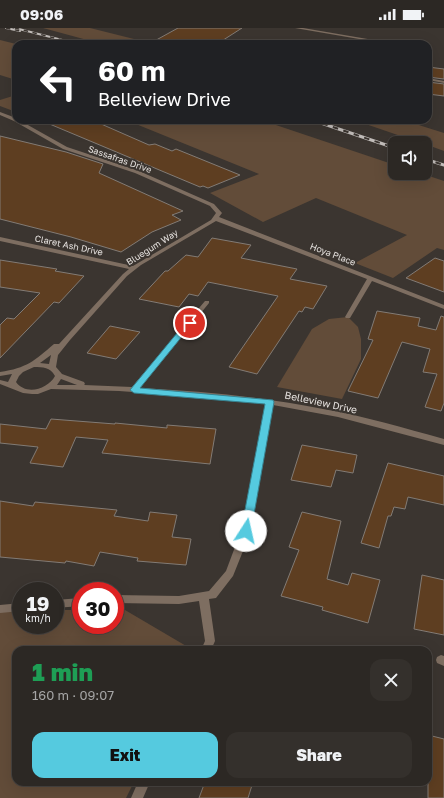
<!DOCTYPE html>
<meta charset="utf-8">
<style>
body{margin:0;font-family:"Golos Text",sans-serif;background:#34302c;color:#f1f3f6;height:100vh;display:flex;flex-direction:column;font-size:15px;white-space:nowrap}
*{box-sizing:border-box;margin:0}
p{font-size:13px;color:#a6a6a6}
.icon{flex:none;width:22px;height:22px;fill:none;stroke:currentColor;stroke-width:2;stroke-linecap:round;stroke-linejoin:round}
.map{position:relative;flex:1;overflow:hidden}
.drawer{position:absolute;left:12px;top:618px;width:420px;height:140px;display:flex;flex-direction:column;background:#2c2824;border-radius:12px;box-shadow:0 4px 16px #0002,0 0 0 1px #484441}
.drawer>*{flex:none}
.hud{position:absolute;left:12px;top:12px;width:420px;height:84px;border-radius:12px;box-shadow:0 4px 16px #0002,0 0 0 1px #484441;background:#202124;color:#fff;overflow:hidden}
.fabs{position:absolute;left:388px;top:108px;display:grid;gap:8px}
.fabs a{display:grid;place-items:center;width:44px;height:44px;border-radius:8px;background:#2c2824;box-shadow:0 4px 16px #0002,0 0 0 1px #484441;font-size:20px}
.speed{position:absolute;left:12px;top:554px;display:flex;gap:8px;font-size:20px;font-weight:700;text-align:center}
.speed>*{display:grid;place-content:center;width:52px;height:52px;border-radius:50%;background:#2c2824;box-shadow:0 4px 16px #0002,0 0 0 1px #484441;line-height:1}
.speed small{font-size:10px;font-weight:400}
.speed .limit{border:6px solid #d22;background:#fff;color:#111}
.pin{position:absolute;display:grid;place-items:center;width:34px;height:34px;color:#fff;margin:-17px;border:2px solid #fff;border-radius:50%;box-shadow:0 1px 4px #0007}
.me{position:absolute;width:44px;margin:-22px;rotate:10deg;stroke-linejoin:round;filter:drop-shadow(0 0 3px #0008)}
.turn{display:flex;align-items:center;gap:14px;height:84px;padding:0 20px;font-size:18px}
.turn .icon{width:52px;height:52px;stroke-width:2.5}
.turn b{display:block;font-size:28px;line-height:34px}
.round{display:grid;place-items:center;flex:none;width:42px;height:42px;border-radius:12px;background:#34302c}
.overview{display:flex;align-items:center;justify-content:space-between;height:68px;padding:0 20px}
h1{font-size:24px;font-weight:800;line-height:30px;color:#1e9e55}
.action{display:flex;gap:8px;margin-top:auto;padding:8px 20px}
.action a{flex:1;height:46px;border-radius:12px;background:#55cadf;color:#111;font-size:16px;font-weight:800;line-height:46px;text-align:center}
.action a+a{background:#34302c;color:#f1f3f6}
.status{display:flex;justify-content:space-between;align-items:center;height:28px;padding:0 20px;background:#2c2824;direction:ltr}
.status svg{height:11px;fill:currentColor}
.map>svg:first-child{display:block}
.green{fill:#624c39}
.building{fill:#5e3e21;stroke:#827b75}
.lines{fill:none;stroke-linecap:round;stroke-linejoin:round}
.service{fill:#7e6e61;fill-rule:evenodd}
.minor{fill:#7e6e61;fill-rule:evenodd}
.rail-far1-casing{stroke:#c3bebb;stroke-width:2}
.rail-casing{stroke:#c3bebb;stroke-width:3}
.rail-far1{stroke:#3b3530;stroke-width:1.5;stroke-dasharray:4.5;stroke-linecap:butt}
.rail{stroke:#3b3530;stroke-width:2;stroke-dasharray:5.5;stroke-linecap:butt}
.route{fill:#55cadf;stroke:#378391}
.labels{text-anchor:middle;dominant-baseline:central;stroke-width:4;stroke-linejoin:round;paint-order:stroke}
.far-street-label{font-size:9px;fill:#e5e1de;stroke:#3b3530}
.street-label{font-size:10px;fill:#e5e1de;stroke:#3b3530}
</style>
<div class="status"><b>09:06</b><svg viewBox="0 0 49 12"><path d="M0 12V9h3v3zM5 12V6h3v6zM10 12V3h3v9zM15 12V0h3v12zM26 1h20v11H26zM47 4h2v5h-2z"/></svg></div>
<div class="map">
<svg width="444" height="770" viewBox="0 0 444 770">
<rect width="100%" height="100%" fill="#3b3530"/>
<g class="green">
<polygon points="43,0 90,0 154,16 102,16"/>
<polygon points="0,12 16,16 16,52 0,47"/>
<polygon points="16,67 16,84 0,78 0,72"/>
<polygon points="126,92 261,92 395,137 395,145 420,145 444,153 444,222 437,220 393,250 355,235 407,207 316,170 263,194 210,165 259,146"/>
<polygon points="354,92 403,92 444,105 444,123 425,116 425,115 421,115"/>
<polygon points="348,289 358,299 361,311 361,331 342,371 277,359 312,301 329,291"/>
<polygon points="0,582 21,582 21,597 55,597 55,582 81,582 81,597 115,597 115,582 125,582 193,622 16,622 16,754 134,754 126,770 0,770"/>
</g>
<g class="building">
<polygon points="178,0 242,0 217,16 149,16"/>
<polygon points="428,39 444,41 444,51 428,49"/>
<polygon points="428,54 444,56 444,68 428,66"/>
<polygon points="40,92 92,92 149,117 155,116 172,123 176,121 240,147 208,160 203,158 200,159"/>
<polygon points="0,108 66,124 103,136 99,145 183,183 172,187 181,192 152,204 121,224 71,209 0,191"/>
<polygon points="212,210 251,217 241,230 297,241 290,251 327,258 313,281 305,279 302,284 299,283 257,346 229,339 278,268 208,254 198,268 189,266 179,279 139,271 165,243 168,243 186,227 198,229"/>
<polygon points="435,230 444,233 444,264 406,250"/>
<polygon points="0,232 57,241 55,243 84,248 59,275 54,274 0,330 0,297 7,290 14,291 40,265 0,259"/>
<polygon points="377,283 420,290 418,298 436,302 441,288 444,289 444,375 441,383 425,379 437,346 423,344 430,321 402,314 378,370 348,363 373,312 368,311"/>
<polygon points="110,298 140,304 116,331 87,325"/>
<polygon points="51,391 115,396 115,395 167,400 167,397 216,401 210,436 102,425 108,412 76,409 63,439 30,435 38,419 0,415 0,396 46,401"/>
<polygon points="302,417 357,427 353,445 336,442 331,459 291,452"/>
<polygon points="388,435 444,448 444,477 408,469 405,481 394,479 391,488 388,488 379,520 361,515"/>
<polygon points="0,473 33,478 35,474 117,482 114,488 148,493 150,484 177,487 172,509 191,511 186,537 137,533 138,530 100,524 94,538 66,533 65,535 0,529"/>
<polygon points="302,484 341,493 327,551 348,557 352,545 380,552 368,595 322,582 323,579 281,568 299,522 289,519"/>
<polygon points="422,547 444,552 444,607 414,601"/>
<polygon points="428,707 444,711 444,770 428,770"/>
<polygon points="205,754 253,754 248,770 199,770"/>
</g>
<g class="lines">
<g class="service">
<polygon points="295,0 303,0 397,16 388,16"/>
<polygon points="428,50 444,53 444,55 428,52"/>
</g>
<g class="minor">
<path d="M 0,84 L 16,90 L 16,92 L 19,92 L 67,119 L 139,143 L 214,176 L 222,185 L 219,189 L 444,277 L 444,281 L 372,253 L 350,290 L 346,290 L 345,289 L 367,251 L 216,193 L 141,237 L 127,248 L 70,312 L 58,327 L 56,339 L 62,346 L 84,354 L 85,356 L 84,357 L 132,359 L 205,273 L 209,273 L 209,275 L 140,360 C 201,363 263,369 323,381 C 364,388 404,400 444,411 L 444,417 L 338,389 L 273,377 L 251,503 L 233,548 L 216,570 L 209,571 L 215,613 L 211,622 L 201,622 L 205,613 L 199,573 L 179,576 L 115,575 L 115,567 L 179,568 L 209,563 L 226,543 L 241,503 L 266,376 L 187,368 L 119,363 L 51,361 L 38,366 L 32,366 L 23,365 L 0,356 L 0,352 L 8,354 L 12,346 L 0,348 L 0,344 C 27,340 34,333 54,316 L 59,316 L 123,246 L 129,241 L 0,213 L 0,209 L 133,238 L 211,192 L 216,185 L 210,178 L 135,145 L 63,121 L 14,93 L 0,87 ZM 51,327 L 49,336 L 40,335 ZM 34,339 C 43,339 50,339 55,348 C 48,361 26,368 16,354 L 19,348 L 23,344 ZM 61,351 L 77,357 L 57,357 Z"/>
<polygon points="81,570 81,578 55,580 55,572"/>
<polygon points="21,575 21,583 0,585 0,577"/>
<polygon points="441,627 444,628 444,638 437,635 436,632 437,629"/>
<polygon points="138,754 150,754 143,770 131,770"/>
</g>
<defs>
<g id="rail-far1">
<polyline points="6,0 20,3"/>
<polyline points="15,0 78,16"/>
</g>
<g id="rail">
<polyline points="312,92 395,120"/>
<polyline points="425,131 444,137"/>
</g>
</defs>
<use href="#rail-far1" class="rail-far1-casing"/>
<use href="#rail" class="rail-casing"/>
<use href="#rail-far1" class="rail-far1"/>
<use href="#rail" class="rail"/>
</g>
<polygon class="route" points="190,292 192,293 192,296 140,360 273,372 274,374 251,503 250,506 242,506 241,503 265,376 134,365 130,362 187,293"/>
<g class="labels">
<g class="far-street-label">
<text transform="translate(120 131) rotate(19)">Sassafras Drive</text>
<text transform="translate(69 217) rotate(12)">Claret Ash Drive</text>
<text transform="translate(152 219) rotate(-32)">Bluegum Way</text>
<text transform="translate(333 226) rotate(21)">Hoya Place</text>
</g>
<g class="street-label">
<text transform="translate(321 374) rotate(12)">Belleview Drive</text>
</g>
</g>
</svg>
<div class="fabs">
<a><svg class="icon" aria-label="sound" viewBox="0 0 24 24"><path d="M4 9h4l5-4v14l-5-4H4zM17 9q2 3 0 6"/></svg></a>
</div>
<div class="speed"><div>19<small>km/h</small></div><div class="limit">30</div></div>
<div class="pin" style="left:190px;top:295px;background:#d93025"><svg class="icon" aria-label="arrive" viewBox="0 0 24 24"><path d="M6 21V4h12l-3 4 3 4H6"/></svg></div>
<svg class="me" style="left:246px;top:503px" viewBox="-20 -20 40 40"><circle r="19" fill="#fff"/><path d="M0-13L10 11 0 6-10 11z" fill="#55cadf"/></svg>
<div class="hud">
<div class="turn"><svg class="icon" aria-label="left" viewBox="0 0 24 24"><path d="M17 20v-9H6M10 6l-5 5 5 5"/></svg><div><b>60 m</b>Belleview Drive</div></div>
</div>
<section class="drawer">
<div class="overview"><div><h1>1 min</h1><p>160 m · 09:07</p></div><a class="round"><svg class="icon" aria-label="close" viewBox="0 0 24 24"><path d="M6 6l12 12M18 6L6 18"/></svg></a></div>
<div class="action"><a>Exit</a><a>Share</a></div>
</section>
</div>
